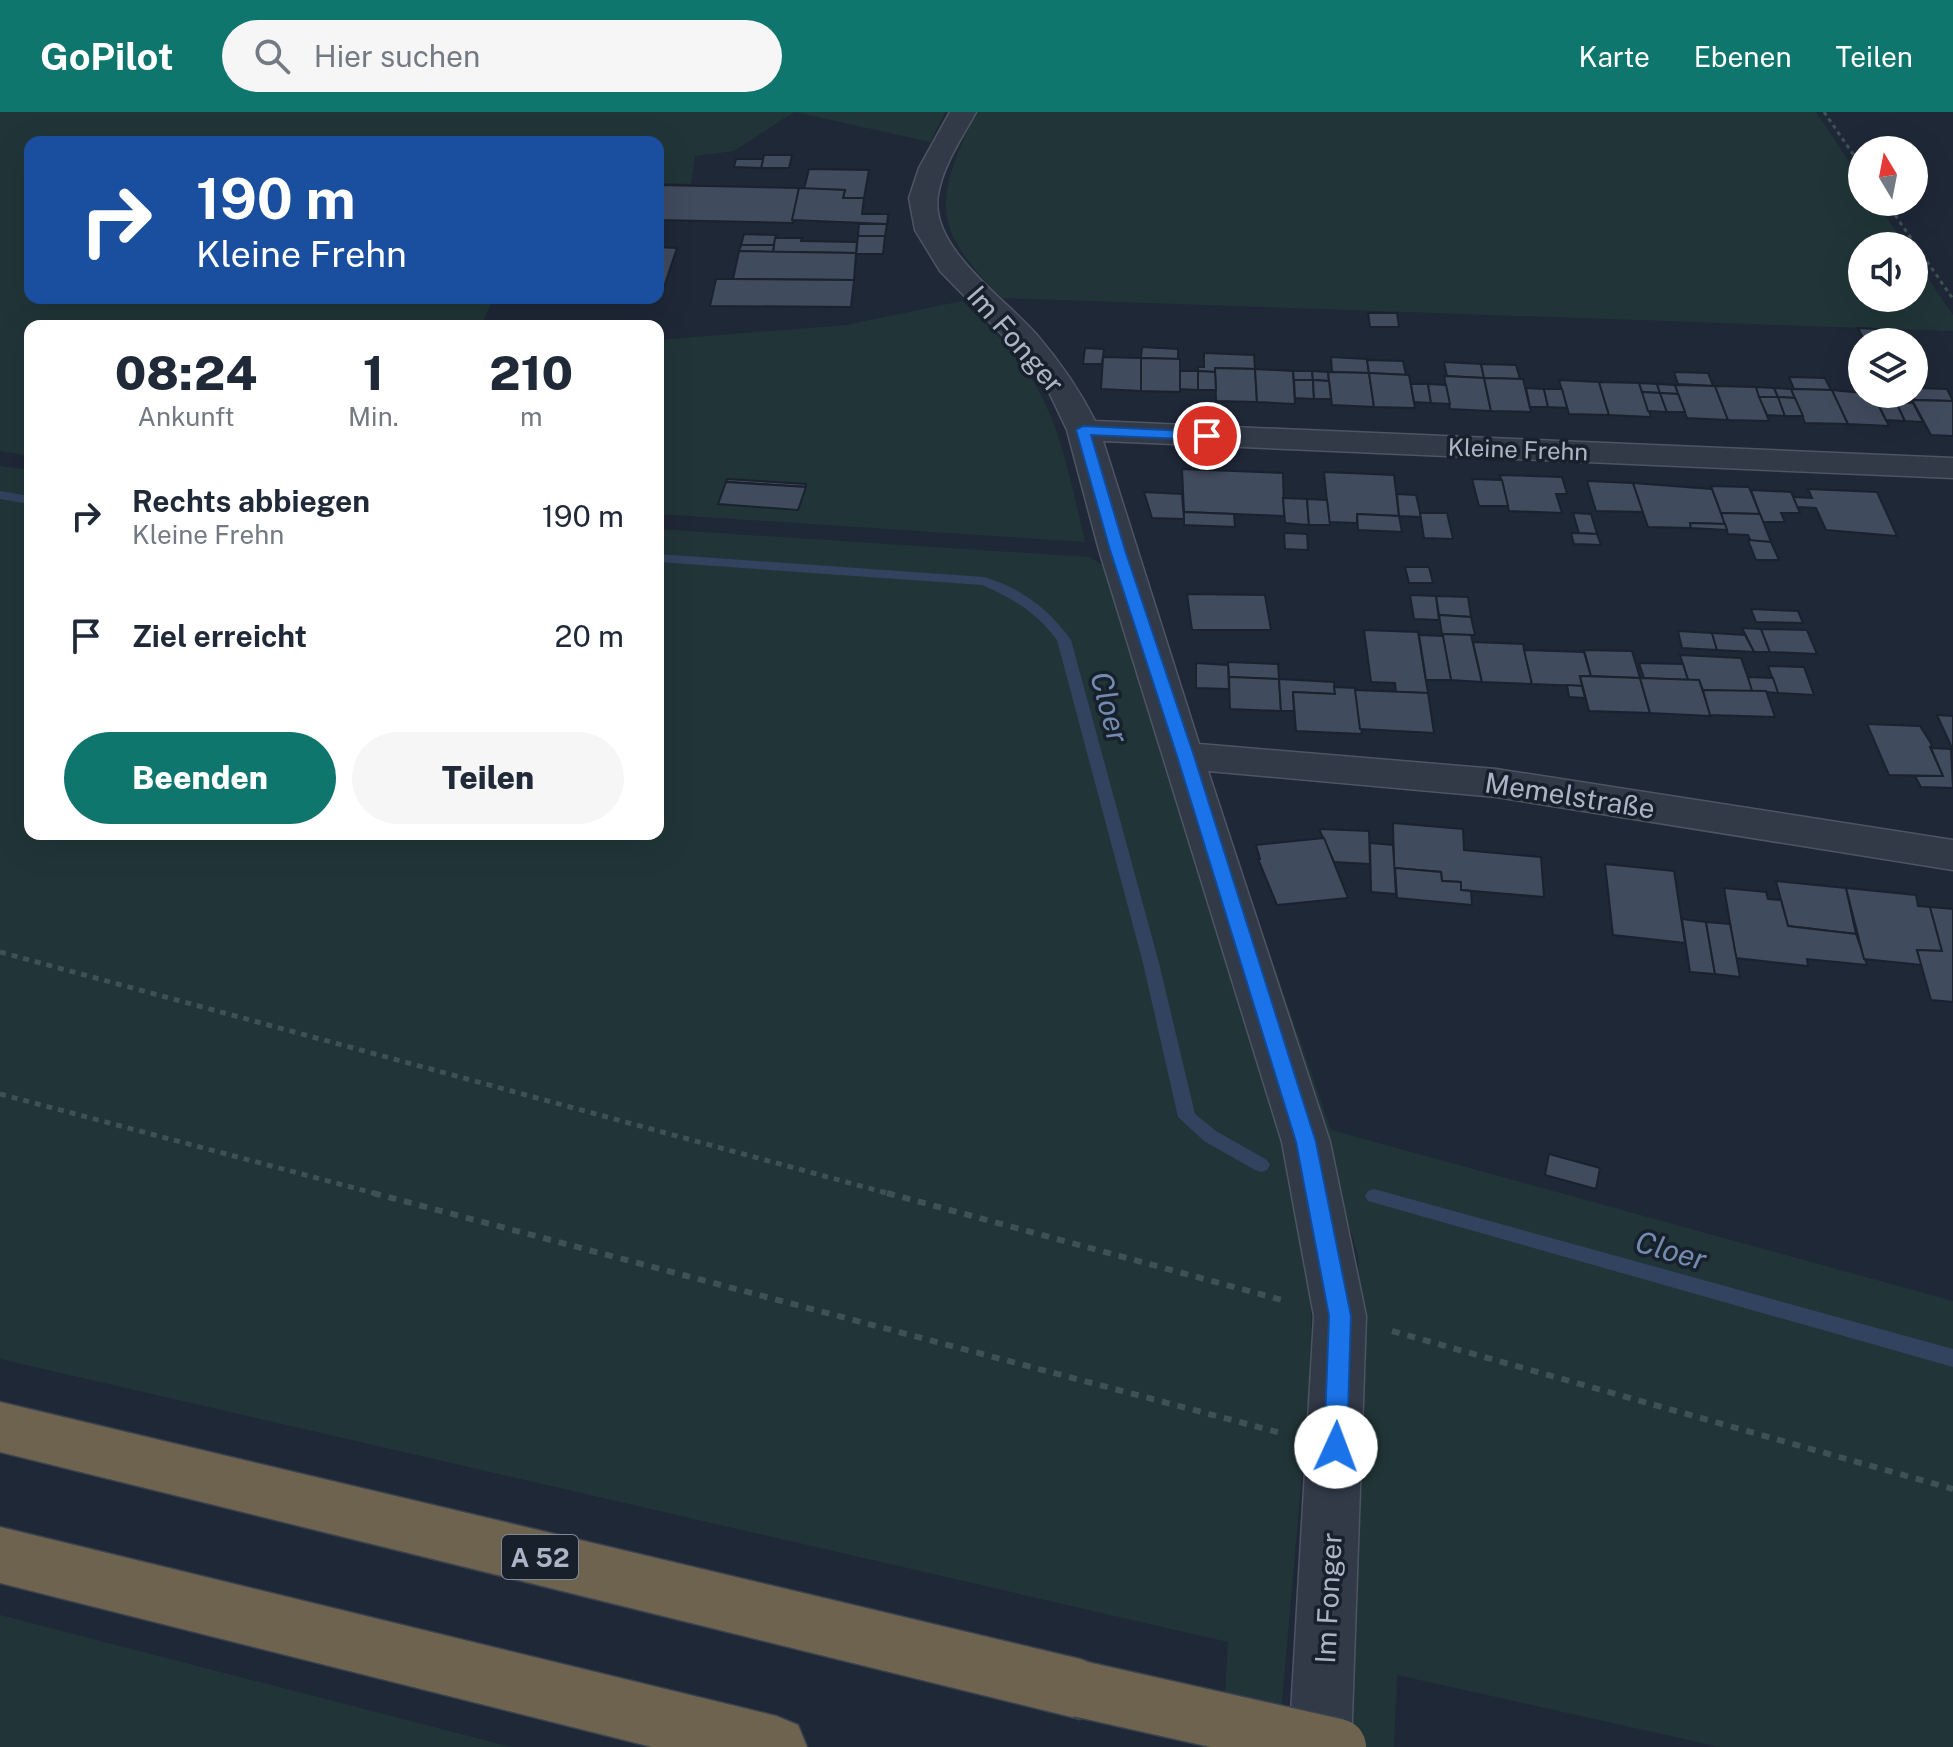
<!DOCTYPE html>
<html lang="de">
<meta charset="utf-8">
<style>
body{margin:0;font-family:"Public Sans",sans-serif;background:#f6f6f7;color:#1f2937;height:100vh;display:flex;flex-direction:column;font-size:30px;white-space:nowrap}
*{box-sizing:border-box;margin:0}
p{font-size:26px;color:#747a83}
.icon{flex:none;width:44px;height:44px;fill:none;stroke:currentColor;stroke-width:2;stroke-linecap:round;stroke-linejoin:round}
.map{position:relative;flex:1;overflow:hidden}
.drawer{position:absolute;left:24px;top:208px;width:640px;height:520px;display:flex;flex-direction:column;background:#fff;border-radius:16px;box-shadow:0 8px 32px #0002}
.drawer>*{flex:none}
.banner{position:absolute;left:24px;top:24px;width:640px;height:168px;border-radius:16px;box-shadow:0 8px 32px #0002;background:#1a4fa0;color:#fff;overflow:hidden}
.needle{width:52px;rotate:350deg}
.buttons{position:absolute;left:1848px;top:24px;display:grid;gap:16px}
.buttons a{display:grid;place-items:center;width:80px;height:80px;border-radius:50%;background:#fff;box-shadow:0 8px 32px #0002;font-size:40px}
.pin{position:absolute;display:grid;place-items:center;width:68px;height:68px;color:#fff;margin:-34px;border:4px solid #fff;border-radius:50%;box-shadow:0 2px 8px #0007}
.me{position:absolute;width:88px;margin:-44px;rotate:2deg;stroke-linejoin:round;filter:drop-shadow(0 0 6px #0008)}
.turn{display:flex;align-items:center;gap:28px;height:168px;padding:0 40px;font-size:36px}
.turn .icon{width:104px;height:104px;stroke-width:2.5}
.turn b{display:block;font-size:56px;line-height:68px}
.eta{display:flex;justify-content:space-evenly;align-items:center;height:136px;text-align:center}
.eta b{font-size:48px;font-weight:800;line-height:56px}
.cta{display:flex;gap:16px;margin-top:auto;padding:16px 40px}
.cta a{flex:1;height:92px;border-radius:48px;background:#0f766e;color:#fff;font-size:32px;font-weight:800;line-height:92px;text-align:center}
.cta a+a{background:#f6f6f7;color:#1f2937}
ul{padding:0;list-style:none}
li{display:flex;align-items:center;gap:24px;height:120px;padding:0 40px}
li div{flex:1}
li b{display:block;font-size:30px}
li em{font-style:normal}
header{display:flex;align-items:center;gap:48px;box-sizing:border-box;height:112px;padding:0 40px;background:#0f766e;color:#fff}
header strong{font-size:38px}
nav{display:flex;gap:44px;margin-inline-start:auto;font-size:28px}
.search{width:560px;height:72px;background:#f6f6f7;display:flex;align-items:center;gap:20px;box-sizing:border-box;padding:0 28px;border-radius:44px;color:#747a83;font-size:30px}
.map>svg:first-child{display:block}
.green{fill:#213538}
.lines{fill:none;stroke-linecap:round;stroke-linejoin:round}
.stream{fill:#31435f;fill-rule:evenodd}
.building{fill:#404b5d;stroke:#1a222e;stroke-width:2}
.minor-casing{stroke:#4d5563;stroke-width:3}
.motorway-casing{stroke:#3a424f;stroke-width:3}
.path-far2{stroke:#3e5256;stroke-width:3;stroke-dasharray:4 4;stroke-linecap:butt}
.path-far1{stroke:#3e5256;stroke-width:5;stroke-dasharray:6 6;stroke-linecap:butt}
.path{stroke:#3e5256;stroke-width:6;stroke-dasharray:8 8;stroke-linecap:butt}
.minor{fill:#323a48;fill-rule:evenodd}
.motorway{fill:#6e634f;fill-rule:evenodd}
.motorway-bridge-casing{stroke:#3a424f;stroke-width:59;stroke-linecap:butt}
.motorway-bridge{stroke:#6e634f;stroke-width:56}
.route{fill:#1a73e8;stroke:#114b97;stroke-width:2}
.labels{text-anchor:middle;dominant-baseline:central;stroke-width:7;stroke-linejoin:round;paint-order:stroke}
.far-street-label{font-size:24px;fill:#acb5c5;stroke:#18202c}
.shield{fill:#18202c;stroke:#808897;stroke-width:2}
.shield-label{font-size:26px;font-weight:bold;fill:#acb5c5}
.street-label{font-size:28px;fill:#acb5c5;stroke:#18202c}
.water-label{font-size:30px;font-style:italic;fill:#738baf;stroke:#18202c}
</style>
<header>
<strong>GoPilot</strong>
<div class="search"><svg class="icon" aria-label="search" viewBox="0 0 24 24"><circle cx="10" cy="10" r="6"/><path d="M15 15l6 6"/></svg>Hier suchen</div>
<nav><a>Karte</a><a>Ebenen</a><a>Teilen</a></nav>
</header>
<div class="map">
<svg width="1953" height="1635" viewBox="0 0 1953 1635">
<rect width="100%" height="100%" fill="#1f2837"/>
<g class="green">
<polygon points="0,0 794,0 734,39 695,44 691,72 658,71 658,30 30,30 30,186 493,186 483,210 650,212 30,214 30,344 0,339"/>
<polygon points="795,0 945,0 930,30"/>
<path d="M 976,0 L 1816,0 L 1862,69 L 1862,90 L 1876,90 L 1906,134 L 1862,134 L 1862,186 L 1914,186 L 1914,146 L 1953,203 L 1953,219 L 1002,186 C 929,114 935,89 976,0 Z"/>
<path d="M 962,189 C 988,215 1017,240 1035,272 C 1063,321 1072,376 1085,430 L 658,402 L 658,228 L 846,213 Z"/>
<polygon points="0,354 30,358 30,722 658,722 658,417 1089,445 1108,456 1280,998 1312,1140 1310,1270 1278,1635 1222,1635 1228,1530 0,1247"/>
<polygon points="1219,695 1331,1018 1953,1189 1953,1635 1720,1635 1397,1563 1394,1635 1350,1635 1363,1245 1358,1143"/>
<polygon points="0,1503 511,1635 0,1635"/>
</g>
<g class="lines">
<g class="stream">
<polygon points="0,379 30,384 30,392 0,387"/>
<path d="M 658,442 L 984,465 C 1021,476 1049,497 1071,528 L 1159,851 L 1195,1002 L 1216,1019 L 1267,1048 L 1270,1053 L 1267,1058 L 1261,1060 L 1255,1058 L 1204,1029 L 1178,1005 L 1143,851 L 1057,528 C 1037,501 1013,486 982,473 L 658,450 Z"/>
<polygon points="1374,1077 1953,1237 1953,1255 1368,1089 1365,1084 1368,1079"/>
</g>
</g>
<g class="building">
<polygon points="764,43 792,43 789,56 761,56"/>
<polygon points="736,47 763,47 761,56 734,55"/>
<polygon points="809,57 869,58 864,86 843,86 845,78 804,77"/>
<polygon points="658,73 799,76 793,111 658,108"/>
<polygon points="799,76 845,78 843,86 864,86 862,102 888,102 887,112 792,108"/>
<polygon points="859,112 887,112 885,124 858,124"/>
<polygon points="744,122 776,123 774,133 741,133"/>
<polygon points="858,124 885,124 883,142 856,142"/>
<polygon points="775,126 802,126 801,129 857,130 856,141 773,140"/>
<polygon points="741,133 774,133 773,140 739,139"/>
<polygon points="658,135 677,136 662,181 658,181"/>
<polygon points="739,139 856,141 854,168 733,167"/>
<polygon points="716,167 733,167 854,168 851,195 710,194"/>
<polygon points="1368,201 1397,201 1399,215 1370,215"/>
<polygon points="1858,216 1876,217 1882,228 1864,228"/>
<polygon points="1142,235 1178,237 1178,247 1141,246"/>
<polygon points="1085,236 1104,237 1102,252 1083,252"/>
<polygon points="1204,241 1254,243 1255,257 1215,256 1215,260 1198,259 1198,255 1204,255"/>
<polygon points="1103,245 1141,246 1141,279 1101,277"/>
<polygon points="1331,245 1367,247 1369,261 1332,260"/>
<polygon points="1141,246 1180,247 1180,280 1141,279"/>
<polygon points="1367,248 1403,249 1406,263 1369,261"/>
<polygon points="1444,250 1481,252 1484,266 1447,264"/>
<polygon points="1481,252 1516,253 1520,267 1484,266"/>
<polygon points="1215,256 1255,257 1257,290 1216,289"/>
<polygon points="1255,257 1293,259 1295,292 1257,290"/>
<polygon points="1180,259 1198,259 1198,278 1180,277"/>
<polygon points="1198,259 1215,260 1216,278 1198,278"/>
<polygon points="1293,259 1312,259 1313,268 1294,268"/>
<polygon points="1312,259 1328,260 1329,269 1313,268"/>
<polygon points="1328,260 1369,261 1374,295 1332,293"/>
<polygon points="1674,260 1708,261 1713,274 1678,272"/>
<polygon points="1369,261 1409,263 1415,296 1374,295"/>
<polygon points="1444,264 1484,266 1491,299 1450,297"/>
<polygon points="1789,265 1825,266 1831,278 1794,277"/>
<polygon points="1484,266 1523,267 1531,300 1491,299"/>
<polygon points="1294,268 1313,268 1314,287 1295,286"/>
<polygon points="1313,268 1329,269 1331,287 1314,287"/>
<polygon points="1559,268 1599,270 1609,303 1569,302"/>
<polygon points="1599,270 1639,271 1651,305 1609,303"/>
<polygon points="1639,271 1657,272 1660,281 1642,280"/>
<polygon points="1411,272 1428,272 1431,291 1414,290"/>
<polygon points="1428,272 1446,273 1450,292 1431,291"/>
<polygon points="1657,272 1675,273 1678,282 1660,281"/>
<polygon points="1675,273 1715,274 1728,308 1687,306"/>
<polygon points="1715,274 1756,275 1769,309 1728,308"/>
<polygon points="1756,275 1774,276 1778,285 1759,285"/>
<polygon points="1526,276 1544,277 1548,295 1530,295"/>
<polygon points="1774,276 1791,277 1795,286 1778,285"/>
<polygon points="1914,276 1947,277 1953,289 1915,288 1912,282"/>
<polygon points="1544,277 1562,277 1567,296 1548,295"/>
<polygon points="1791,277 1832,278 1848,312 1805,311"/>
<polygon points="1832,278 1873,282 1889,314 1848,312"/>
<polygon points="1642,280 1660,281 1667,300 1648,299"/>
<polygon points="1660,281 1678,282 1685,300 1667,300"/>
<polygon points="1759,285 1778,285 1785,304 1767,303"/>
<polygon points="1778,285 1795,286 1803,304 1785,304"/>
<polygon points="1912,288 1953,289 1953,324 1931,323"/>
<polygon points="1877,290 1896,290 1905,309 1886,308"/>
<polygon points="1896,290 1913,291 1923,310 1905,309"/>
<polygon points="1182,357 1283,361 1284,404 1184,400"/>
<polygon points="1324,360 1394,363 1399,404 1357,402 1357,411 1329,410"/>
<polygon points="1500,363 1562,365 1567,382 1556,382 1562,401 1509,399"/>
<polygon points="727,367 806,372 806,375 726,370"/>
<polygon points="1472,367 1502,368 1508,394 1479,394"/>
<polygon points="1587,369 1633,371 1643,400 1596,399"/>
<polygon points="726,370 806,375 798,398 718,392"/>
<polygon points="1633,371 1712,377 1725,412 1690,411 1691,416 1648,415"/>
<polygon points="1711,374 1749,375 1760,402 1721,401"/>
<polygon points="1808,377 1877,380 1897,424 1826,418 1816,396 1797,395 1793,385 1812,386"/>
<polygon points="1751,378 1791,380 1800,401 1781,401 1785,410 1763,410"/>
<polygon points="1144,380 1182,382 1184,407 1152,406"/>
<polygon points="1397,382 1416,383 1421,405 1399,404"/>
<polygon points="1283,386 1307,387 1309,413 1285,411"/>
<polygon points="1307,387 1327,388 1330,413 1309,413"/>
<polygon points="1184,400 1234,402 1235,415 1184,413"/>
<polygon points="1420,401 1447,401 1453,427 1424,426"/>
<polygon points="1573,401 1591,402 1597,422 1579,421"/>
<polygon points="1721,401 1760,402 1771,430 1751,429 1748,423 1728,422"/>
<polygon points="1357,402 1399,404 1402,420 1358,418"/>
<polygon points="1690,411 1725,412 1727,418 1691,416"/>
<polygon points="1284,421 1307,422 1308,438 1285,437"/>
<polygon points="1571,421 1597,422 1601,433 1574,432"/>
<polygon points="1748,428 1771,430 1779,448 1756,448"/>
<polygon points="1405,455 1429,455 1433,471 1409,471"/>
<polygon points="1187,482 1265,483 1271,518 1192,518"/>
<polygon points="1410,483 1436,484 1439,508 1414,507"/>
<polygon points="1436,484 1468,485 1471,505 1439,503"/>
<polygon points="1751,497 1798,499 1803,511 1756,510"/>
<polygon points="1439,503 1471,505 1475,523 1442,522"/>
<polygon points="1742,516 1761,517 1770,540 1754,540"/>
<polygon points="1761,517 1807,518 1817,542 1770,540"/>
<polygon points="1364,518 1418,520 1428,581 1396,580 1395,571 1371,570"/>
<polygon points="1678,519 1712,521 1717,538 1682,536"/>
<polygon points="1712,521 1745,523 1754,540 1717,538"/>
<polygon points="1442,522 1471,523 1482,570 1451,568"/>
<polygon points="1419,523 1443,524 1451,568 1426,568"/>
<polygon points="1473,530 1523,532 1532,572 1482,570"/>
<polygon points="1524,538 1584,540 1591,564 1580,564 1582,574 1532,572"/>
<polygon points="1584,538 1632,539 1640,566 1591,564"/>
<polygon points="1680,543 1741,546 1753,580 1703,578 1699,568 1688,568"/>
<polygon points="1228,550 1278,552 1279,567 1229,565"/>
<polygon points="1196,551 1228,553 1229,577 1196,576"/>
<polygon points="1639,551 1683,552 1688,568 1644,566"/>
<polygon points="1768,554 1804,555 1814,583 1778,581"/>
<polygon points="1580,564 1640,566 1650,601 1589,599"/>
<polygon points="1229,565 1279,567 1281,599 1230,597"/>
<polygon points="1748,565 1773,566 1778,581 1752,579"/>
<polygon points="1640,566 1699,568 1711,604 1650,601"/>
<polygon points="1279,567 1334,570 1335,582 1293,580 1294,599 1281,599"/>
<polygon points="1567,573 1582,574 1585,586 1569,585"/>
<polygon points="1334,575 1356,576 1362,622 1296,619 1293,580 1335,582"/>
<polygon points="1355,578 1428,581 1434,621 1360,617"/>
<polygon points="1703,578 1766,579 1775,605 1710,603"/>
<polygon points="1937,603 1953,604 1953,638 1952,636"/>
<polygon points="1867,612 1920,614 1932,633 1930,635 1943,664 1889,663"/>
<polygon points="1931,636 1951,637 1953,676 1921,675 1915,664 1943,664"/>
<polygon points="1393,711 1463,717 1464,738 1541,745 1544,785 1461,778 1461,770 1442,769 1441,760 1394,756"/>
<polygon points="1319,717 1369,719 1370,752 1334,750"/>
<polygon points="1324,726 1348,786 1277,793 1258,747 1260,747 1256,733"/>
<polygon points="1370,731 1393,733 1396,782 1371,780"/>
<polygon points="1605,752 1674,759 1685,831 1613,823"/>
<polygon points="1395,756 1441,760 1442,769 1461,770 1461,778 1471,779 1472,793 1397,786"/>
<polygon points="1776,769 1846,776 1856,822 1788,814"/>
<polygon points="1724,776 1766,780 1768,787 1781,788 1788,814 1856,822 1867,853 1807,847 1808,854 1736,846"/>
<polygon points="1846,776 1916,783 1918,794 1930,795 1942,839 1917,838 1922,853 1864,847"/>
<polygon points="1930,795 1953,797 1953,890 1931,888 1917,838 1942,839"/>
<polygon points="1682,807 1706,810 1715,862 1690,860"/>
<polygon points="1706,810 1730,812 1740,865 1715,862"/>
<polygon points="1549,1042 1600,1056 1596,1077 1545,1063"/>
</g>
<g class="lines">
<defs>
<path id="minor" d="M 950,0 L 976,0 C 962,26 943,53 938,83 C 929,136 1006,187 1037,223 C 1060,250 1079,277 1095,309 L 1953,346 L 1953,366 L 1103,329 L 1199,632 L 1496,657 L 1953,728 L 1953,758 L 1496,685 L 1208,659 L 1330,1030 L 1366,1204 L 1351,1635 L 1289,1635 L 1314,1204 L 1282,1030 L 1099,438 L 1067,318 L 1049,280 L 1014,235 L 940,159 L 915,118 L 909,86 L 919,56 Z"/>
<g id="motorway">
<polygon points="0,1290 1080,1547 1102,1555 1111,1577 1102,1599 1080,1607 0,1340"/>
<polygon points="0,1415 776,1604 798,1613 807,1635 652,1635 0,1471"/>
</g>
</defs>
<use href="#minor" class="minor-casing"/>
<use href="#motorway" class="motorway-casing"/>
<g class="path-far2">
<polyline points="1824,0 1862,55"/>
<polyline points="1886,90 1953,187"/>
</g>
<g class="path-far1">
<polyline points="0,840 894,1083"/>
<polyline points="0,982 381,1083"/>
</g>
<g class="path">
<polyline points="373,1081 1281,1321"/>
<polyline points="887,1081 1282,1188"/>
<polyline points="1392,1219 1953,1377"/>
</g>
<use href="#minor" class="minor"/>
<use href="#motorway" class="motorway"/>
<defs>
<polyline id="motorway-bridge" points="1080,1577 1338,1635"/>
</defs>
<use href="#motorway-bridge" class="motorway-bridge-casing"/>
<use href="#motorway-bridge" class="motorway-bridge"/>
</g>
<polygon class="route" points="1083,314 1207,320 1214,324 1207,328 1091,323 1125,438 1194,644 1316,1030 1351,1204 1347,1335 1344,1343 1336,1346 1328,1343 1324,1335 1329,1204 1296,1030 1177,644 1110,438 1076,318"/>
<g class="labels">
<g class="far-street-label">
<text transform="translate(1518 337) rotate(2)">Kleine Frehn</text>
</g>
<rect class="shield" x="502" y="1423" width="76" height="44" rx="6"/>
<g class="shield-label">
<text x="540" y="1445">A 52</text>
</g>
<g class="street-label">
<text transform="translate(1016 227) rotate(49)">Im Fonger</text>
<text transform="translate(1570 683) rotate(9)">Memelstraße</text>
<text transform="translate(1328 1486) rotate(-87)">Im Fonger</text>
</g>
<g class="water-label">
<text transform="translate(1110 595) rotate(75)">Cloer</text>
<text transform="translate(1671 1138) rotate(16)">Cloer</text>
</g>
</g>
</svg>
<div class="buttons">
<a><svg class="needle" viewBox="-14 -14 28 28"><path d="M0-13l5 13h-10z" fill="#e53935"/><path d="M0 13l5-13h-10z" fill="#747a83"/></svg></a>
<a><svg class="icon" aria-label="sound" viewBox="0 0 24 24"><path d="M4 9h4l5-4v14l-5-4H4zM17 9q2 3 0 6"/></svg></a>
<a><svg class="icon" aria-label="layers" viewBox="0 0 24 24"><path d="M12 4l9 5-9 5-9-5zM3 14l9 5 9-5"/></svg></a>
</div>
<div class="pin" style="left:1207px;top:324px;background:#d93025"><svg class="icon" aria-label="arrive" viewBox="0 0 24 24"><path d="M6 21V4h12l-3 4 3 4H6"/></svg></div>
<svg class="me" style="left:1336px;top:1335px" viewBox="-20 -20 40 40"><circle r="19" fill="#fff"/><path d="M0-13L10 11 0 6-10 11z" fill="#1a73e8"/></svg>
<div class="banner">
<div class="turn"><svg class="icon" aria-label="right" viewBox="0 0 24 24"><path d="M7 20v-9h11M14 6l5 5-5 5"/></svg><div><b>190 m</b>Kleine Frehn</div></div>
</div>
<section class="drawer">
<div class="eta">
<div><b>08:24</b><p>Ankunft</p></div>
<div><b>1</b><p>Min.</p></div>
<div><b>210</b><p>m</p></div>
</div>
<ul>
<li><svg class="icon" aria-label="right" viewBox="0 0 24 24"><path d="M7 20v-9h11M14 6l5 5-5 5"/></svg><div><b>Rechts abbiegen</b><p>Kleine Frehn</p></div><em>190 m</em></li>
<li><svg class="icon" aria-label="arrive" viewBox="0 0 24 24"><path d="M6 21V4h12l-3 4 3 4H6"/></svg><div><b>Ziel erreicht</b></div><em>20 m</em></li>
</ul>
<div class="cta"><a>Beenden</a><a>Teilen</a></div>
</section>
</div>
